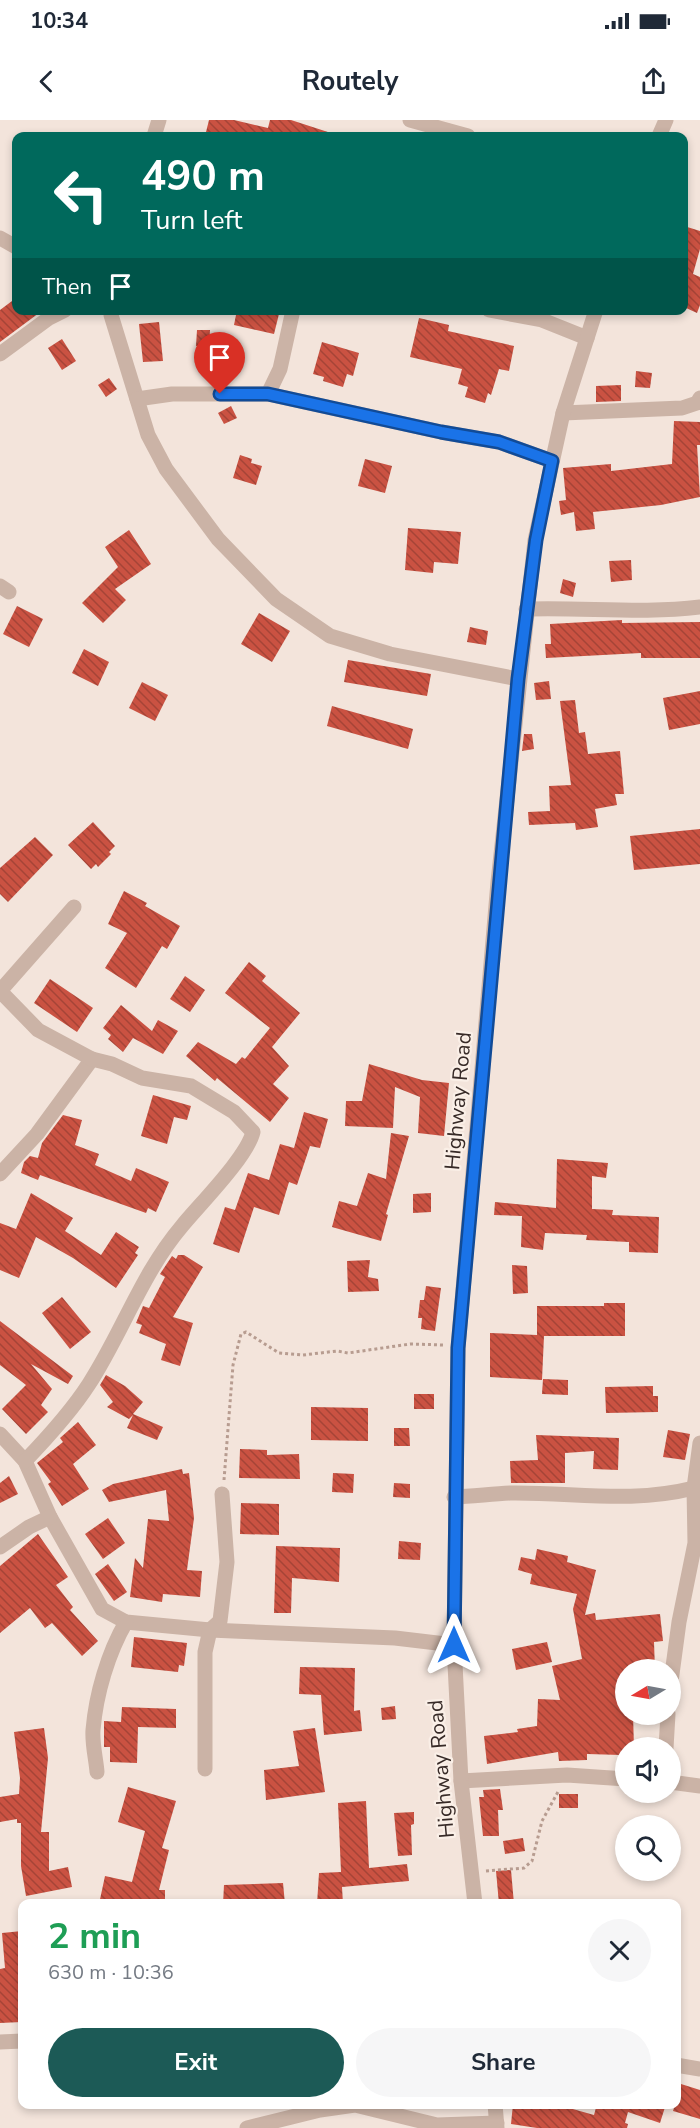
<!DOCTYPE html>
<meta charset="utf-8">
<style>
body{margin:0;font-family:"Nunito Sans",sans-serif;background:#f6f6f7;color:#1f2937;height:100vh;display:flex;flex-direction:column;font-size:22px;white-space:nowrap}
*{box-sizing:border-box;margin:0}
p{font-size:20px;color:#747a83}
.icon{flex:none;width:33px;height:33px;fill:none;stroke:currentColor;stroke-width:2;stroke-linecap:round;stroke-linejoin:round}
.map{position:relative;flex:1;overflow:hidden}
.side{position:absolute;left:18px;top:1779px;width:663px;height:210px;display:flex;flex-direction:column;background:#fff;border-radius:12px;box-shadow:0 3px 9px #0003}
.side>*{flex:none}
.banner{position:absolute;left:12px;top:12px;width:676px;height:183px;border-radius:12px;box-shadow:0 3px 9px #0003;background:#00695c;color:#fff;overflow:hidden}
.needle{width:39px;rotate:260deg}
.controls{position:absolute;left:615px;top:1539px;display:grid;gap:12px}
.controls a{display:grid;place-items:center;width:66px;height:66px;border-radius:50%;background:#fff;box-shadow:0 3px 9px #0003;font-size:30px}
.pin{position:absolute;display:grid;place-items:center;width:51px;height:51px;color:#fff;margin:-62px -26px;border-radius:50% 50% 50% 0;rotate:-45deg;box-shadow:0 0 6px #0007}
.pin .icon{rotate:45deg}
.me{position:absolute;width:66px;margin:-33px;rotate:0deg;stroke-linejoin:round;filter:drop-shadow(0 0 4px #0008)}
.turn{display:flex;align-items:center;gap:21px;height:126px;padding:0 30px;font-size:27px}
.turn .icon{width:78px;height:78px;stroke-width:2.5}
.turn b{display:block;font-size:42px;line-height:51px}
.then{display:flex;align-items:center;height:57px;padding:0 30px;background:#0003;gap:12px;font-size:22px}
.round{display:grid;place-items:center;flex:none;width:63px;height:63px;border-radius:32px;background:#f6f6f7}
.summary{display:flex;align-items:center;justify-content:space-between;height:102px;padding:0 30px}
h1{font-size:36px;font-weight:700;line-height:45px;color:#1e9e55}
.cta{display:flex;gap:12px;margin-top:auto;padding:12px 30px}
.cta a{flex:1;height:69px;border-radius:36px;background:#1c5a56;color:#fff;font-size:24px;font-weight:700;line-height:69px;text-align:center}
.cta a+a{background:#f6f6f7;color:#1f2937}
.status{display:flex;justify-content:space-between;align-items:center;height:42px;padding:0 30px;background:#fff;direction:ltr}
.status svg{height:16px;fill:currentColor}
header{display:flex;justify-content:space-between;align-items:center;height:78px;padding:0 30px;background:#fff;font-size:27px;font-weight:700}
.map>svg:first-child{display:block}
.building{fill:url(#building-back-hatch)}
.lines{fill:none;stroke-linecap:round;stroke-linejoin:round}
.path{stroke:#b79c90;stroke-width:3;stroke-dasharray:3 3;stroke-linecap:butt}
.street{stroke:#cbb3a6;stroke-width:15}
.route-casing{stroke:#114b97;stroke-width:15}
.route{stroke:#1a73e8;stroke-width:10}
.labels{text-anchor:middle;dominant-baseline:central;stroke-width:4.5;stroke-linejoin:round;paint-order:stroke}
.street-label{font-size:21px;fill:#372a27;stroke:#faefe7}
</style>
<div class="status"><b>10:34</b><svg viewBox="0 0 49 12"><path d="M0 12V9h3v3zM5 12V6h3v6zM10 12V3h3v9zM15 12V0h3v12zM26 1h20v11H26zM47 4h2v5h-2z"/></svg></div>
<header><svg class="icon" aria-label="back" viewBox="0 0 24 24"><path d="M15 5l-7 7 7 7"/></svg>Routely<svg class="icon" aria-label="share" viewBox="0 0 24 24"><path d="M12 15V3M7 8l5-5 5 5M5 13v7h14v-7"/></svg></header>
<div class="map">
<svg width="700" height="2008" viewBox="0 0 700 2008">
<defs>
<pattern id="building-back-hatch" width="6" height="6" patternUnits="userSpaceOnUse" patternTransform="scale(1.5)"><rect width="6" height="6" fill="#ca5242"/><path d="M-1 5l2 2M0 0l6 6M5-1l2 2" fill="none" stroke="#a54437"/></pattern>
</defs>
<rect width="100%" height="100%" fill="#f3e4db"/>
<g class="building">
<polygon points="209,0 234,0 268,8 270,0 291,0 334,14 333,16 221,16 206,12"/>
<polygon points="684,106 700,111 700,129 693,154 700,157 700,185 697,193 684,187"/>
<polygon points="16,178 16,190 43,190 0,222 0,190"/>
<polygon points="237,190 280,190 274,214 234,205"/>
<polygon points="419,198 449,205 448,211 514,226 509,251 499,249 491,275 488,273 485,283 465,277 468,267 458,264 462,249 410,237"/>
<polygon points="159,202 163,241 143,242 139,204"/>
<polygon points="197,210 210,210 209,226 196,226"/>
<polygon points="62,219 76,241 62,250 48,228"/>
<polygon points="322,222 359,233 353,256 347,254 343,267 323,261 324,257 313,254"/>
<polygon points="636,251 652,253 650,268 635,267"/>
<polygon points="109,258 117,269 106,277 98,265"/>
<polygon points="621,265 621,281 596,282 596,266"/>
<polygon points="231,286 237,298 224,304 218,293"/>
<polygon points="674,301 700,302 700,325 697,325 700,377 661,385 593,392 595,409 576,411 574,392 561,395 559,381 566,380 563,348 611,344 611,351 672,344"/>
<polygon points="240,335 252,339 251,343 262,346 256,365 233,358"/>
<polygon points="365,339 392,346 385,373 358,366"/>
<polygon points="408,408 461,412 458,444 434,442 433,453 405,450"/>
<polygon points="129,410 151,444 115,469 126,480 103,503 82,483 118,447 105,427"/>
<polygon points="631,440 632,460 611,462 609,441"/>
<polygon points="563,459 576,463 573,477 560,473"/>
<polygon points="17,486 43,499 29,527 3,514"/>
<polygon points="259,493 290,511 272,542 241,524"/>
<polygon points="622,500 622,503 700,502 700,538 641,538 641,533 546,538 545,524 551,524 550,504"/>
<polygon points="470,507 488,511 486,525 467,522"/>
<polygon points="84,529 109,542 98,566 72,553"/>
<polygon points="348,540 431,554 427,576 344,562"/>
<polygon points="549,561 551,579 536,580 534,563"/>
<polygon points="142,562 168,575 155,601 129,588"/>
<polygon points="700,571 700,604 669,610 663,578"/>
<polygon points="575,580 579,613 585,612 588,634 620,631 624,674 615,674 617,685 595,689 598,707 576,710 575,703 529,705 528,692 550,691 549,666 571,665 560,581"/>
<polygon points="332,586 413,609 408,629 327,606"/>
<polygon points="524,614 532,614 534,629 522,631"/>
<polygon points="93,702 115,726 109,732 111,734 98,747 96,744 91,749 68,725"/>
<polygon points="700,709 700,744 634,750 630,716"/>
<polygon points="35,717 53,735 8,782 0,774 0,748"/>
<polygon points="124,771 147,783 145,786 180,806 167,829 162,826 136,868 105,848 127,813 108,804"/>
<polygon points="249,842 266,856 262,861 300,893 272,927 289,946 273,964 289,978 270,1002 217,958 215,961 186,936 198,922 236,944 242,937 245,939 270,908 225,873"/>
<polygon points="185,856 205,870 190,892 170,879"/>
<polygon points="50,859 93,888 77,912 34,883"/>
<polygon points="121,885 152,911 158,900 178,911 163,934 133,918 123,932 108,919 111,915 103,908"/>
<polygon points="369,944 422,960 449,963 444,1016 418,1013 420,977 395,967 393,1008 345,1006 346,981 362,981"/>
<polygon points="153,975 191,986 187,1000 174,997 167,1024 141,1016"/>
<polygon points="304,992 328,999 320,1028 310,1026 297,1065 289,1062 279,1095 254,1087 239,1133 213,1124 225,1087 235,1090 248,1053 269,1060 280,1024 294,1028"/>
<polygon points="63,995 82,1000 75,1025 99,1034 95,1045 131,1061 136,1048 169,1062 156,1092 148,1088 146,1093 40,1055 38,1060 21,1053 24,1042 30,1036 38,1038 42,1023"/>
<polygon points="391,1013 409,1016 386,1094 388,1095 381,1121 332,1107 339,1081 357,1086 368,1053 386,1059"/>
<polygon points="557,1039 608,1043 606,1058 592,1056 592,1089 613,1090 612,1095 659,1097 658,1133 629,1132 629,1122 586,1120 587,1115 545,1113 543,1130 521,1127 522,1096 494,1095 495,1082 556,1088"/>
<polygon points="31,1073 73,1098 65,1111 101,1135 116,1112 139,1127 135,1133 138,1135 116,1168 73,1138 36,1117 19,1158 0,1150 0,1103 16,1109"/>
<polygon points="431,1073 431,1092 413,1093 413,1074"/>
<polygon points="178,1135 184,1135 203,1147 173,1197 193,1203 180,1246 161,1240 166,1224 139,1213 142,1205 136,1203 143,1186 149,1188 165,1157 160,1154 172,1136 176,1139"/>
<polygon points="370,1140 368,1157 378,1159 379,1171 348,1172 347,1141"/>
<polygon points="512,1145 527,1146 528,1173 513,1174"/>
<polygon points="426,1166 441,1168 435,1211 421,1209 422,1198 418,1198 420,1180 424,1180"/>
<polygon points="62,1177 91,1212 70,1229 42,1193"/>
<polygon points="604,1183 625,1183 625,1216 544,1216 542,1260 490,1257 490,1213 537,1215 537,1186 604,1186"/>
<polygon points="0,1201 73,1256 68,1264 31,1244 52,1269 41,1285 48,1292 26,1314 2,1289 26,1265 0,1245"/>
<polygon points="106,1255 125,1266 143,1282 133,1294 163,1307 157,1320 127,1308 133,1295 129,1299 107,1287 113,1282 100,1265"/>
<polygon points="543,1259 568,1260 568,1275 542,1274"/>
<polygon points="653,1266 653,1276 658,1276 658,1292 606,1293 605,1267"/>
<rect x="414" y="1274" width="20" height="15"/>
<polygon points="311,1287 368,1288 368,1321 311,1320"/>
<polygon points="78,1302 96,1325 73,1344 89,1369 62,1386 48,1364 51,1362 37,1343 63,1322 60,1318"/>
<polygon points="394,1308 409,1308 410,1326 394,1326"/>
<polygon points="668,1310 690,1314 685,1340 663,1337"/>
<polygon points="536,1315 619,1318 618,1350 593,1349 594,1331 565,1333 565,1363 511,1363 510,1341 538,1340"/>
<polygon points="240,1329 267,1330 267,1335 299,1334 300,1359 239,1358"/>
<polygon points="182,1349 183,1354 189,1353 194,1398 187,1450 202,1451 200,1477 163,1474 162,1482 130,1477 135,1438 143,1448 148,1399 169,1401 166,1370 109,1382 102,1370 113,1364"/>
<polygon points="333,1353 354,1354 353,1373 332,1372"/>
<polygon points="9,1356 18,1374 0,1383 0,1363"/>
<polygon points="394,1363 410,1364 410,1378 393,1377"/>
<polygon points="241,1383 279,1384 279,1415 240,1414"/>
<polygon points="108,1398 125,1423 103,1439 85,1414"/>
<polygon points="38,1414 68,1457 56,1465 73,1487 70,1490 98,1521 82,1536 52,1503 45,1508 30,1488 0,1513 0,1446"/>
<polygon points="399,1421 421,1423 420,1440 398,1439"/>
<polygon points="276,1426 340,1428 339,1462 292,1458 291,1493 274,1493"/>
<polygon points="537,1429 568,1436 567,1442 596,1450 585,1495 595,1493 596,1500 660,1494 663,1521 654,1522 655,1550 626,1550 626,1594 633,1594 634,1628 626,1628 626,1632 621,1632 621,1635 587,1634 587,1640 559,1641 558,1632 487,1644 484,1616 518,1612 517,1609 537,1606 538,1579 560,1580 552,1546 582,1539 573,1489 577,1474 530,1464 532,1454 518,1450 521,1437 535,1440"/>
<polygon points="108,1444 127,1472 114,1481 95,1454"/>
<polygon points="134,1517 187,1523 184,1546 179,1545 178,1552 131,1547"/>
<polygon points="547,1522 552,1542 516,1550 512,1529"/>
<polygon points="300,1547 355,1548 354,1591 360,1590 362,1611 324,1615 321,1575 299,1574"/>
<polygon points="395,1586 396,1599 382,1600 381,1588"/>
<polygon points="122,1587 176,1589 176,1608 138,1607 137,1643 110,1642 110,1627 104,1627 104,1601 121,1602"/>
<polygon points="44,1608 48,1638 41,1712 49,1712 49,1751 68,1747 72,1767 26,1776 21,1746 21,1703 17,1703 17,1699 0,1702 0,1677 19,1674 20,1658 14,1612"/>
<polygon points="315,1608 325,1672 266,1680 264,1650 299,1646 293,1611"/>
<polygon points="128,1667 176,1681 162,1728 169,1730 159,1770 165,1770 165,1784 99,1784 105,1756 132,1762 145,1711 118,1702"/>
<polygon points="500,1669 503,1690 498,1690 499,1716 483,1716 479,1677 484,1677 483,1670"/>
<rect x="559" y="1674" width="19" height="14"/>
<polygon points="366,1681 369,1748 407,1744 409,1761 342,1767 343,1784 317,1784 319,1753 341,1752 338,1683"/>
<polygon points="414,1692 414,1704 411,1705 412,1735 398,1736 394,1693"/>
<polygon points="523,1718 525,1731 505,1734 503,1721"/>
<polygon points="511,1750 514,1784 499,1784 496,1751"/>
<polygon points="283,1763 285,1784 223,1784 224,1765"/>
<polygon points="22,1811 22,1902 0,1903 0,1849 5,1848 2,1813"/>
<polygon points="681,1964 700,1970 700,1999 673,1991"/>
<polygon points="513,1984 555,1984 594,1995 597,1984 666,1984 660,2003 628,1992 625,2003 628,2004 627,2008 537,2008 511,2004"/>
</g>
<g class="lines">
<g class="path">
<polyline points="224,1360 233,1245 241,1214 246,1212 279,1233 303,1235 337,1231 348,1233 410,1224 444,1225"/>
<polyline points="486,1751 524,1748 532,1741 542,1701 559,1670"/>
</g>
<g class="street">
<polyline points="410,0 468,16"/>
<polyline points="154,16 159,0"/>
<polyline points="659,16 666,0"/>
<polyline points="0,118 16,127"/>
<polyline points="112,190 111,195 148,315 166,349 218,419 276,479 330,516 390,534 518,559"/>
<polyline points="489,190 542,200 587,218"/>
<polyline points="0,234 49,198 65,190"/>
<polyline points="268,274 280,249 293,190"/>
<polyline points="137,279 172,274 268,274 441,312 499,322 552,341"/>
<polyline points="563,293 682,288 697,283 700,278"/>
<polyline points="0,466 9,472"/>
<path d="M 526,489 C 584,487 643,494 700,487"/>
<polyline points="0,1054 37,1014 92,939"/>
<polyline points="0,1314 25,1341 50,1397 102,1489 126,1502 210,1510 395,1518 454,1525"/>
<path d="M 25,1341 C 48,1317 71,1292 89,1264 C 122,1213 142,1153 182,1106 C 200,1084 247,1037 253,1012 L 234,992 L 191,966 L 142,958 L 112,944 L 92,939 L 38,910 L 0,871 L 74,787"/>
<path d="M 454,1377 C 473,1376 492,1374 510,1373 C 574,1372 630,1384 694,1368"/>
<polyline points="0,1427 29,1407 50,1397"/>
<polyline points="670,1569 679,1502 695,1423 694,1368 700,1323"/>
<polyline points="666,1628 668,1594"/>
<polyline points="205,1649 205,1532 210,1510 220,1501 227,1442 222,1374"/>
<path d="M 97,1652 C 96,1639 92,1624 93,1610 C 96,1574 108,1533 126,1502"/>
<polyline points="461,1661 567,1655 626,1659"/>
<polyline points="670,1662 700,1666"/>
<polyline points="475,1784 461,1661 454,1525 458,1228 498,762 535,420 563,293 596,190"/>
<polyline points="0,1922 22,1921"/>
<polyline points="676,1945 700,1949"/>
<polyline points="495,1984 497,2008"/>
<polyline points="247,2008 320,1990 355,1985 437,2005 497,2003"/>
</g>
</g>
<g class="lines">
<defs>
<polyline id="route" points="220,274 268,274 441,312 499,322 552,341 536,420 518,559 458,1228 454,1525"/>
</defs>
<use href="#route" class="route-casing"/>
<use href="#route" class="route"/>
</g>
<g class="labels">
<g class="street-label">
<text transform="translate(458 981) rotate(-85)">Highway Road</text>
<text transform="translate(441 1649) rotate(-95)">Highway Road</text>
</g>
</g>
</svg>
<div class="controls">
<a><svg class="needle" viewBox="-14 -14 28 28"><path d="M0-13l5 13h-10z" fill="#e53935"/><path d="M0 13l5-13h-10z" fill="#747a83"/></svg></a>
<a><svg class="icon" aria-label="sound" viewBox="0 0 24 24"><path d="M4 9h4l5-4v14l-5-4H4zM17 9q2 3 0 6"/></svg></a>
<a><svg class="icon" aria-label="search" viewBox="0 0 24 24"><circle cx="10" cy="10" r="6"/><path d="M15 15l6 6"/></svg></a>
</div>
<div class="pin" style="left:220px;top:274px;background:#d93025"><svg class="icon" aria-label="arrive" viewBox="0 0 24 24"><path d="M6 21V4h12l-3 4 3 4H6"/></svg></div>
<svg class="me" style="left:454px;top:1525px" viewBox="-20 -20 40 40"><path d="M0-17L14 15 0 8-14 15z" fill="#1a73e8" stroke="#fff" stroke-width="4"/></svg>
<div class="banner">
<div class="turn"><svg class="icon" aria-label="left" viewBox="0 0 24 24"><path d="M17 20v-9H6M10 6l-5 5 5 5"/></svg><div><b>490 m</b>Turn left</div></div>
<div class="then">Then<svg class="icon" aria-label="arrive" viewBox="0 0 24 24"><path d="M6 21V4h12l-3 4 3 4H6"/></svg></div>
</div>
<section class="side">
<div class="summary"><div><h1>2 min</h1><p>630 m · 10:36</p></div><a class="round"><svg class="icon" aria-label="close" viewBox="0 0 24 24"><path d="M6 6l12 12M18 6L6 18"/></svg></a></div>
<div class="cta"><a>Exit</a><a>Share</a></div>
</section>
</div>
